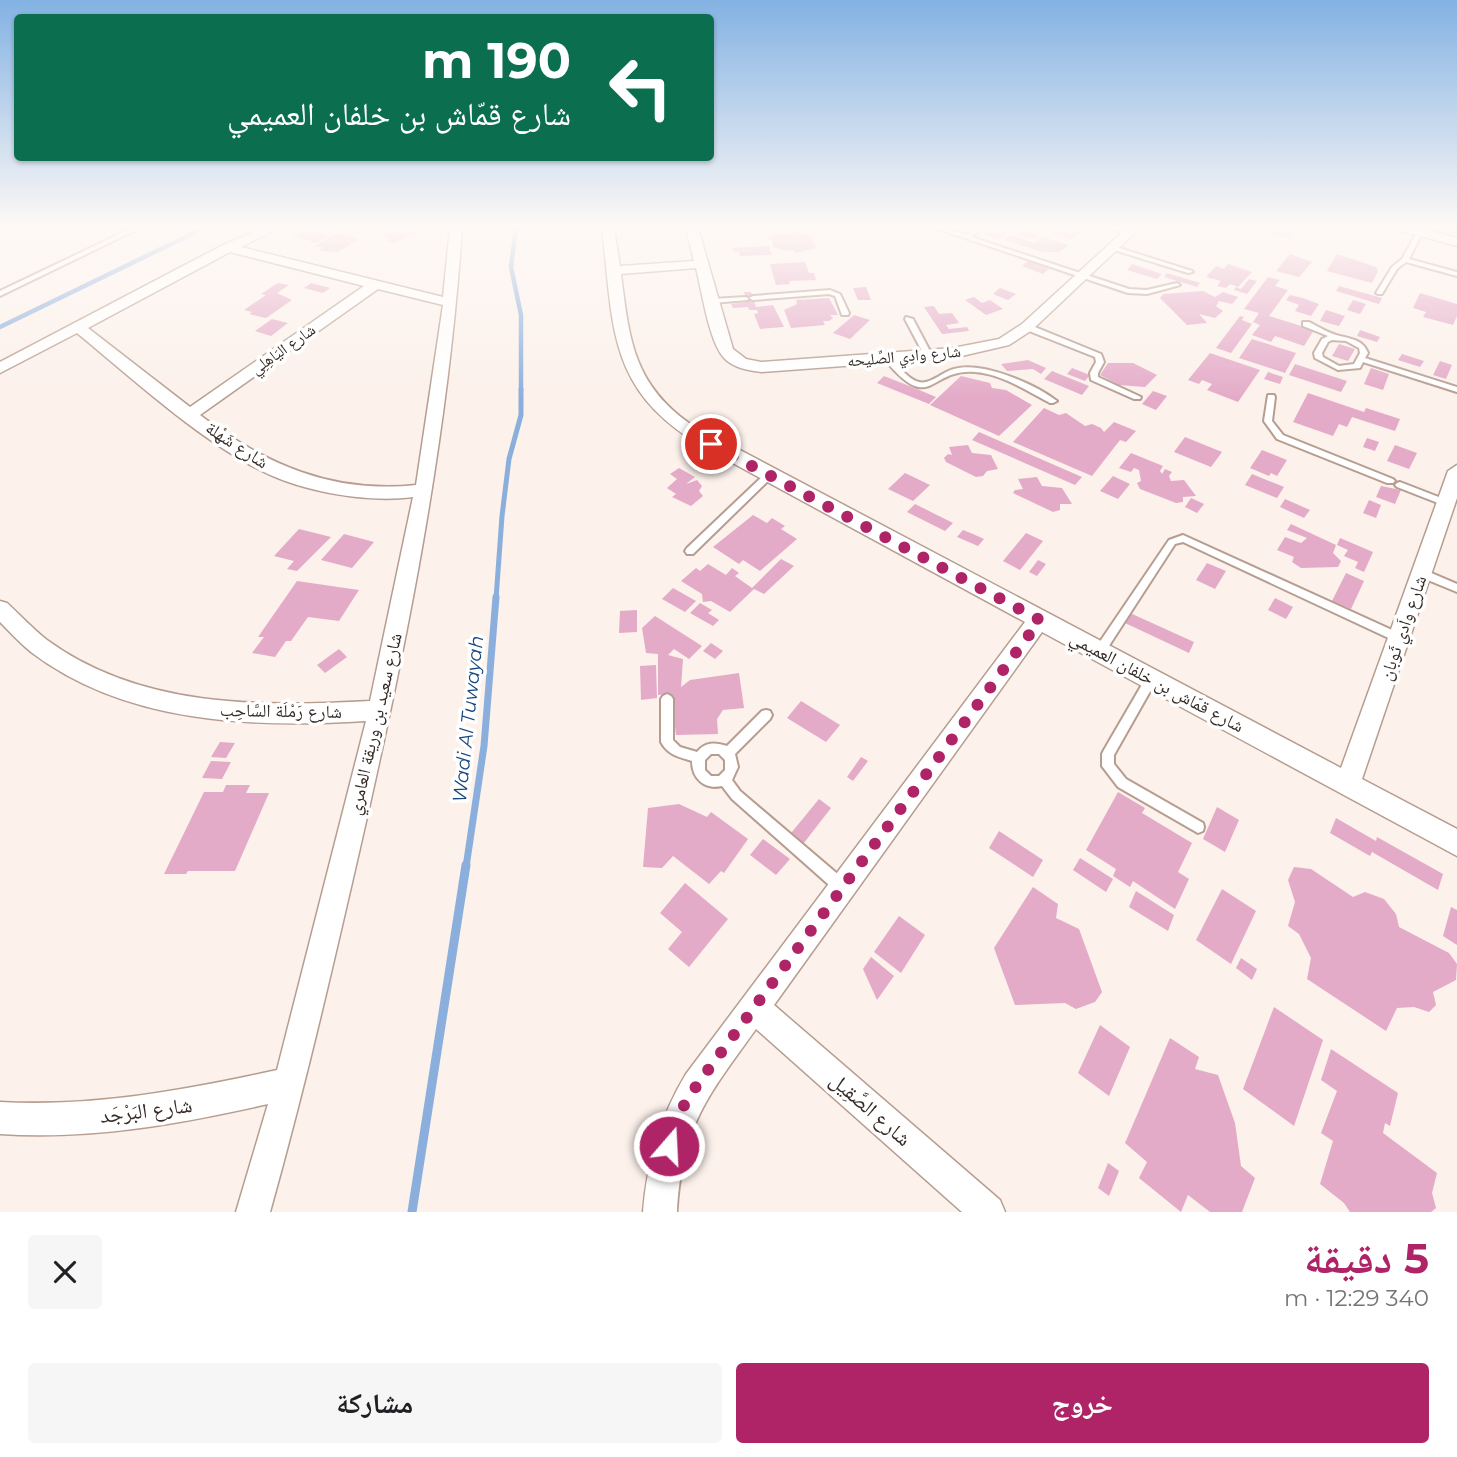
<!DOCTYPE html>
<html lang="ar">
<meta charset="utf-8">
<style>
body{margin:0;font-family:Montserrat,"Noto Naskh Arabic",sans-serif;background:#f6f6f6;color:#202124;direction:rtl;height:100vh;display:flex;flex-direction:column;font-size:26px;white-space:nowrap}
*{box-sizing:border-box;margin:0}
p{font-size:23px;color:#757577}
.icon{flex:none;width:38px;height:38px;fill:none;stroke:currentColor;stroke-width:2;stroke-linecap:round;stroke-linejoin:round}
.map{position:relative;height:1212px;overflow:hidden;direction:ltr}
.drawer{display:flex;flex-direction:column;background:#fff;flex:1}
.drawer>*{flex:none}
.banner{position:absolute;left:14px;top:14px;width:700px;height:147px;border-radius:7px;box-shadow:0 2px 5px #0004;direction:rtl;background:#0b6e4f;color:#fff;overflow:hidden}
.pin{position:absolute;display:grid;place-items:center;width:60px;height:60px;color:#fff;margin:-30px;border:4px solid #fff;border-radius:50%;box-shadow:0 2px 7px #0007}
.me{position:absolute;width:77px;margin:-38px;rotate:19deg;stroke-linejoin:round;filter:drop-shadow(0 0 5px #0008)}
.turn{display:flex;align-items:center;gap:24px;height:147px;padding:0 28px;font-size:32px}
.turn .icon{width:91px;height:91px;stroke-width:2.5}
.turn b{display:block;font-size:49px;line-height:60px}
.round{display:grid;place-items:center;flex:none;width:74px;height:74px;border-radius:7px;background:#f6f6f6}
.overview{display:flex;align-items:center;justify-content:space-between;height:119px;padding:0 28px}
h1{font-size:42px;font-weight:700;line-height:52px;color:#ae2467}
.primary-button{display:flex;gap:14px;margin-top:auto;padding:14px 28px}
.primary-button a{flex:1;height:80px;border-radius:7px;background:#ae2467;color:#fff;font-size:28px;font-weight:700;line-height:80px;text-align:center}
.primary-button a+a{background:#f6f6f6;color:#202124}
.map>svg:first-child{display:block}
.lines{fill:none;stroke-linecap:round;stroke-linejoin:round}
.stream-far3{stroke:#8bafdc;stroke-width:4.5}
.stream-far2{stroke:#8bafdc;stroke-width:5}
.stream-far1{stroke:#8bafdc;stroke-width:7}
.stream{stroke:#8bafdc;stroke-width:9}
.building{fill:#e4abc8}
.lane-casing{stroke:#b69d90;stroke-width:4}
.street-casing{stroke:#b69d90;stroke-width:3}
.lane{fill:#fff;fill-rule:evenodd}
.street{fill:#fff;fill-rule:evenodd}
.route{stroke:#ae2467;stroke-width:12;stroke-dasharray:0 21.6}
.labels{text-anchor:middle;dominant-baseline:central;stroke-width:7;stroke-linejoin:round;paint-order:stroke}
.far-street-label{font-size:16px;fill:#352b26;stroke:#fff}
.street-label{font-size:18px;fill:#352b26;stroke:#fff}
.water-label{font-size:19px;font-style:italic;fill:#17477f;stroke:#fff}
.near-street-label{font-size:21px;fill:#352b26;stroke:#fff}
</style>
<div class="map">
<svg width="1457" height="1212" viewBox="0 0 1457 1212">
<rect width="100%" height="100%" fill="#fcf1eb"/>
<g class="lines">
<g class="stream-far3">
<polyline points="516,228 511,267 521,315 521,390"/>
<polyline points="0,327 204,228"/>
</g>
<polyline class="stream-far2" points="496,599 502,516 509,459 521,415 521,389"/>
<polyline class="stream-far1" points="466,867 484,746 496,597"/>
<polyline class="stream" points="412,1212 466,865"/>
</g>
<g class="building">
<polygon points="306,228 321,228 336,231 317,243 292,236"/>
<polygon points="395,228 413,228 424,230 395,243 385,241 391,238 382,236"/>
<polygon points="992,228 1008,233 999,239 984,234"/>
<polygon points="999,228 1019,228 1039,234 1033,239"/>
<polygon points="1038,228 1077,228 1081,231 1071,239"/>
<polygon points="1278,228 1297,228 1289,238 1273,234"/>
<polygon points="798,231 810,236 817,248 795,253 793,250 785,251 773,247 772,240 768,239 776,232 785,235"/>
<polygon points="336,233 359,239 338,252 318,251 323,248 315,246"/>
<polygon points="1010,235 1035,243 1042,237 1069,245 1059,252 1043,252 1004,240"/>
<polygon points="769,246 772,255 740,256 739,252 734,252 732,248"/>
<polygon points="1290,254 1312,262 1299,277 1276,271"/>
<polygon points="1337,254 1376,267 1378,271 1372,283 1327,271"/>
<polygon points="1028,261 1049,269 1043,274 1022,266"/>
<polygon points="805,262 809,273 814,273 816,280 789,281 790,284 776,285 770,264"/>
<polygon points="1132,264 1162,274 1157,279 1127,270"/>
<polygon points="1228,264 1252,272 1238,287 1230,284 1226,288 1217,286 1221,281 1206,277 1216,266 1224,269"/>
<polygon points="1167,273 1200,283 1197,287 1164,277"/>
<polygon points="1268,277 1280,280 1275,286 1288,290 1269,316 1314,330 1304,346 1275,336 1271,342 1252,335 1260,325 1253,322 1259,313 1244,309"/>
<polygon points="1249,279 1257,281 1247,294 1234,290 1236,287 1241,289"/>
<polygon points="278,283 289,285 277,293 292,300 266,318 249,314 252,312 244,310 266,295 261,294"/>
<polygon points="311,283 330,288 323,293 304,288"/>
<polygon points="1339,286 1382,298 1379,304 1336,291"/>
<polygon points="866,287 871,300 858,300 853,288"/>
<polygon points="1000,288 1016,294 1008,300 993,294"/>
<polygon points="1203,291 1215,297 1223,292 1238,297 1232,304 1219,301 1216,306 1223,311 1215,318 1199,314 1207,323 1187,325 1160,298 1163,294"/>
<polygon points="744,292 751,292 756,307 773,305 784,327 760,329 754,314 758,313 757,310 749,310 748,307 733,308 731,304 747,302"/>
<polygon points="1420,293 1457,304 1457,316 1453,325 1423,317 1426,312 1413,308"/>
<polygon points="1290,295 1303,298 1319,304 1311,316 1295,311 1299,305 1286,300"/>
<polygon points="974,297 982,303 990,300 1003,309 986,315 965,300"/>
<polygon points="829,298 838,315 830,315 833,318 829,321 823,321 825,325 791,328 784,310 797,304 796,300"/>
<polygon points="1353,300 1366,304 1360,314 1347,310"/>
<polygon points="934,306 939,314 952,313 959,323 946,325 949,329 967,327 969,331 942,334 924,307"/>
<polygon points="1326,310 1345,316 1339,326 1320,321"/>
<polygon points="854,315 870,320 850,339 833,333"/>
<polygon points="1240,316 1244,317 1242,320 1252,324 1231,353 1216,348"/>
<polygon points="272,319 288,323 271,336 255,331"/>
<polygon points="1360,330 1380,337 1377,342 1357,336"/>
<polygon points="1252,339 1296,353 1285,373 1239,358"/>
<polygon points="1339,344 1355,349 1348,361 1332,356"/>
<polygon points="1210,353 1260,370 1238,402 1207,390 1212,384 1202,380 1199,384 1188,380"/>
<polygon points="1402,354 1424,361 1420,367 1398,360"/>
<polygon points="1028,360 1046,368 1041,374 1033,369 1007,371 1001,364"/>
<polygon points="1440,361 1452,365 1446,379 1433,375"/>
<polygon points="1108,363 1133,363 1157,375 1145,387 1119,385 1100,375"/>
<polygon points="1295,364 1347,381 1341,392 1289,375"/>
<polygon points="1072,368 1090,375 1085,381 1067,374"/>
<polygon points="1371,368 1389,374 1383,390 1364,384"/>
<polygon points="1052,371 1089,386 1082,395 1044,379"/>
<polygon points="1268,372 1283,377 1280,384 1264,379"/>
<polygon points="884,376 917,389 936,397 929,404 877,383"/>
<polygon points="961,376 990,383 992,388 1006,390 1032,405 999,436 930,405"/>
<polygon points="1153,391 1167,396 1156,410 1142,404"/>
<polygon points="1308,393 1364,412 1366,408 1400,419 1395,431 1352,417 1347,427 1339,424 1333,436 1293,422"/>
<polygon points="1044,408 1059,415 1066,413 1085,426 1092,424 1101,428 1104,432 1114,422 1136,431 1126,442 1120,440 1092,476 1013,442"/>
<polygon points="979,432 1082,477 1075,485 972,440"/>
<polygon points="1185,437 1222,452 1211,467 1174,452"/>
<polygon points="1367,438 1379,442 1375,451 1363,447"/>
<polygon points="968,445 972,453 991,455 998,469 987,471 983,476 976,477 946,462 944,458 948,454 952,455 949,447"/>
<polygon points="1395,445 1417,453 1409,469 1387,461"/>
<polygon points="1262,450 1287,460 1277,476 1271,473 1269,476 1250,468"/>
<polygon points="1131,453 1163,466 1160,471 1162,474 1165,469 1172,472 1169,476 1171,481 1184,480 1196,496 1183,497 1183,502 1176,503 1140,489 1137,483 1141,481 1139,470 1134,468 1131,472 1119,468"/>
<polygon points="679,468 695,477 686,484 697,480 702,486 699,491 703,496 691,506 672,497 676,494 667,488 677,479 670,474"/>
<polygon points="905,473 930,485 913,501 888,489"/>
<polygon points="1252,474 1284,487 1277,498 1245,485"/>
<polygon points="1113,476 1130,484 1118,499 1100,491"/>
<polygon points="1037,477 1042,486 1062,488 1072,504 1060,504 1060,510 1053,512 1013,493 1015,490 1023,489 1018,479"/>
<polygon points="1381,486 1401,490 1395,504 1376,497"/>
<polygon points="1191,498 1204,504 1197,513 1185,507"/>
<polygon points="1285,499 1310,510 1304,518 1280,507"/>
<polygon points="1369,500 1381,505 1376,518 1363,513"/>
<polygon points="915,504 953,523 945,531 907,512"/>
<polygon points="753,515 767,523 772,518 785,526 781,529 797,539 760,571 743,560 739,564 713,547"/>
<polygon points="1291,524 1336,545 1333,553 1341,561 1338,567 1301,568 1292,562 1294,557 1277,550 1285,537 1301,543 1307,538 1287,530"/>
<polygon points="299,529 331,537 297,571 287,569 294,561 274,556"/>
<polygon points="963,530 973,534 984,539 978,546 957,537"/>
<polygon points="1026,533 1043,541 1020,570 1003,561"/>
<polygon points="344,534 374,542 352,568 321,560"/>
<polygon points="1340,538 1373,552 1364,572 1355,568 1358,562 1344,556 1348,550 1337,545"/>
<polygon points="781,559 794,566 764,594 754,589 730,612 711,601 703,602 702,594 681,581 696,568 700,571 708,564 726,575 732,568 739,573 735,576 752,588"/>
<polygon points="1038,560 1046,564 1037,576 1029,572"/>
<polygon points="1207,563 1226,571 1215,589 1196,580"/>
<polygon points="1346,573 1364,581 1351,609 1332,601"/>
<polygon points="297,581 359,590 339,621 308,617 291,641 286,641 275,657 252,653 264,637 258,637"/>
<polygon points="673,588 696,601 685,612 662,599"/>
<polygon points="1275,598 1293,607 1286,619 1268,610"/>
<polygon points="700,603 712,610 708,613 719,620 713,626 690,613"/>
<polygon points="637,610 637,632 619,633 620,611"/>
<polygon points="1130,613 1194,642 1189,653 1125,623"/>
<polygon points="655,616 702,646 689,659 674,649 668,655 683,659 681,687 690,680 739,673 744,708 723,710 717,719 718,734 676,735 671,694 658,695 658,654 646,653 642,628"/>
<polygon points="711,643 723,651 715,659 703,651"/>
<polygon points="339,649 347,657 325,673 317,665"/>
<polygon points="656,665 657,698 641,700 640,666"/>
<polygon points="801,701 840,725 826,742 787,718"/>
<polygon points="220,742 235,743 226,758 211,757"/>
<polygon points="861,757 868,761 853,781 847,777"/>
<polygon points="211,761 231,762 222,779 202,778"/>
<polygon points="226,785 250,785 246,793 269,793 235,871 188,871 186,874 164,874 204,792 223,792"/>
<polygon points="1118,792 1145,808 1142,813 1192,843 1178,872 1189,879 1175,909 1133,881 1130,887 1113,876 1116,869 1086,850"/>
<polygon points="819,799 831,808 800,848 787,838"/>
<polygon points="679,804 707,817 711,812 748,839 724,873 721,871 709,884 673,856 662,868 643,867 648,808"/>
<polygon points="1217,807 1239,820 1225,852 1203,839"/>
<polygon points="1336,818 1376,841 1377,837 1443,874 1438,890 1372,852 1370,856 1330,833"/>
<polygon points="999,831 1043,860 1033,877 989,848"/>
<polygon points="763,839 790,859 776,875 750,855"/>
<polygon points="1080,858 1113,879 1106,892 1073,870"/>
<polygon points="1294,867 1311,869 1353,897 1365,892 1384,899 1396,914 1399,927 1449,953 1457,964 1456,980 1433,992 1436,1005 1429,1012 1414,1007 1397,1008 1386,1031 1307,979 1311,958 1299,934 1288,926 1295,902 1288,880"/>
<polygon points="685,883 728,919 689,967 668,949 682,932 660,913"/>
<polygon points="1033,887 1058,904 1056,918 1079,929 1102,992 1095,1002 1076,1009 1065,1003 1015,1005 994,948"/>
<polygon points="1222,889 1256,911 1231,964 1196,940"/>
<polygon points="1136,891 1174,915 1168,931 1129,907"/>
<polygon points="1451,907 1457,910 1457,945 1443,936"/>
<polygon points="899,916 925,935 901,973 874,952"/>
<polygon points="871,957 894,976 877,1000 863,969"/>
<polygon points="1241,958 1257,969 1252,980 1236,968"/>
<polygon points="1274,1007 1323,1040 1294,1126 1243,1089"/>
<polygon points="1100,1025 1130,1047 1109,1096 1078,1073"/>
<polygon points="1170,1038 1199,1057 1195,1069 1218,1075 1235,1123 1241,1166 1255,1178 1242,1212 1210,1212 1188,1195 1181,1212 1139,1178 1147,1162 1125,1143"/>
<polygon points="1331,1049 1398,1093 1390,1126 1385,1123 1383,1133 1437,1173 1432,1193 1436,1208 1431,1212 1350,1212 1344,1203 1320,1184 1333,1141 1321,1133 1337,1091 1321,1080"/>
<polygon points="1108,1163 1119,1171 1109,1196 1098,1188"/>
</g>
<g class="lines">
<defs>
<g id="lane">
<polygon points="132,228 140,228 0,296 0,291"/>
<polygon points="935,228 944,228 966,235 976,228 983,228 971,237 1129,289 1147,290 1177,283 1180,285 1147,294 1128,293"/>
<polygon points="1109,228 1118,228 1131,233 1128,235"/>
<polygon points="1420,230 1423,232 1409,259 1457,272 1457,276 1406,262 1397,269 1382,294 1378,294 1376,293 1392,267 1402,259 1417,232"/>
<polygon points="1113,246 1192,271 1193,272 1188,273 1111,249 1110,248"/>
<polygon points="830,290 840,294 849,313 848,315 842,315 835,296 829,294 753,300 749,298 753,296"/>
<polygon points="746,297 748,298 748,300 712,303 708,301 712,299"/>
<polygon points="906,317 913,319 932,355 931,357 924,355 905,319"/>
<path d="M 1303,322 L 1309,322 C 1319,327 1330,334 1340,336 C 1352,339 1363,340 1368,353 L 1365,358 L 1457,387 L 1457,392 L 1363,362 L 1360,368 L 1338,370 L 1315,358 L 1314,353 L 1322,339 L 1328,336 L 1303,326 ZM 1332,340 L 1346,341 L 1359,348 L 1360,353 L 1354,364 L 1339,366 L 1323,357 L 1322,353 L 1328,342 Z"/>
<polygon points="1024,325 1030,325 1101,354 1104,362 1098,373 1098,377 1141,397 1140,399 1134,399 1091,380 1090,373 1096,362 1095,357 1024,329"/>
<path d="M 885,356 L 891,356 C 898,365 907,379 919,382 C 930,385 944,371 954,369 C 982,361 1035,384 1057,401 L 1053,403 L 1050,403 C 1027,391 1002,374 975,372 C 928,368 932,416 885,360 Z"/>
<polygon points="1268,395 1274,395 1275,397 1272,421 1283,435 1393,479 1395,481 1393,483 1387,483 1277,439 1264,421"/>
<polygon points="769,472 772,473 774,475 772,477 693,554 687,554 685,551 687,548 766,473"/>
<polygon points="1400,482 1449,501 1451,503 1446,506 1443,505 1397,487 1395,485 1397,483"/>
<polygon points="1183,535 1403,635 1404,638 1403,641 1395,641 1183,542 1175,544 1103,655 1095,655 1093,652 1095,649 1169,540"/>
<polygon points="1422,569 1457,584 1457,592 1418,576 1417,573 1418,570"/>
<polygon points="1151,674 1155,676 1157,679 1114,755 1114,764 1126,779 1203,823 1204,827 1203,831 1198,833 1118,787 1102,766 1102,754 1104,750 1147,676"/>
<path d="M 667,694 L 671,696 L 673,699 L 673,740 L 680,747 L 697,752 C 705,742 715,742 727,746 L 762,711 L 766,710 L 770,711 L 772,715 L 770,719 L 735,754 L 738,767 L 732,780 L 740,791 L 847,882 L 849,887 L 847,892 L 842,894 L 837,892 L 732,799 L 722,786 C 705,790 692,779 692,761 C 679,757 668,755 661,742 L 661,699 L 663,696 ZM 711,754 L 719,754 L 725,760 L 725,770 L 719,776 L 711,776 L 705,770 L 705,760 Z"/>
</g>
<g id="street">
<path d="M 263,228 L 279,228 L 241,247 L 443,297 L 450,228 L 462,228 C 448,438 407,643 360,848 C 332,970 304,1091 270,1212 L 236,1212 L 268,1104 C 179,1124 92,1140 0,1134 L 0,1102 C 95,1107 185,1090 277,1070 L 366,721 C 252,728 126,724 31,652 C 20,643 10,632 0,622 L 0,601 L 7,603 C 20,615 33,629 47,640 C 140,708 260,707 370,701 L 413,497 C 368,503 303,492 262,471 C 199,440 132,378 77,333 L 0,373 L 0,362 L 223,245 ZM 230,252 L 364,286 L 190,407 L 88,328 ZM 378,289 L 443,305 L 416,485 C 333,494 264,464 200,415 Z"/>
<path d="M 602,228 L 614,228 L 620,266 L 694,261 L 686,228 L 698,228 L 733,349 L 746,359 L 761,362 L 953,348 L 999,339 L 1022,324 L 1127,228 L 1140,228 L 1032,330 L 1009,345 L 953,358 L 761,372 C 748,370 734,368 725,359 C 709,343 702,291 696,268 L 621,274 C 629,338 633,383 689,423 L 1341,768 L 1448,471 L 1457,465 L 1457,498 L 1362,779 L 1457,829 L 1457,856 L 1042,632 L 774,1005 L 1000,1200 L 1005,1212 L 962,1212 L 756,1029 C 708,1096 682,1125 677,1212 L 643,1212 C 647,1162 660,1117 686,1074 L 1025,622 L 705,448 C 607,391 614,330 602,228 Z"/>
<polygon points="1400,228 1420,228 1457,238 1457,246 1402,231"/>
</g>
</defs>
<use href="#lane" class="lane-casing"/>
<use href="#street" class="street-casing"/>
<use href="#lane" class="lane"/>
<use href="#street" class="street"/>
</g>
<linearGradient id="sky" x2="0" y2="1"><stop stop-color="#83b2e3"/><stop offset="0.57" stop-color="#fef9f6"/><stop offset="1" stop-color="#fef9f6" stop-opacity="0"/></linearGradient>
<rect width="1457" height="398" fill="url(#sky)"/>
<g class="lines">
<polyline class="route" points="669,1146 683,1107 697,1085 1040,620 711,444"/>
</g>
<g class="labels">
<g class="far-street-label">
<text transform="translate(283 349) rotate(-35)">شارع اليَاهِلِي</text>
<text transform="translate(904 356) rotate(-5)">شارع وادِي الصِّليحه</text>
</g>
<g class="street-label">
<text transform="translate(237 445) rotate(33)">شارع شَهْلة</text>
<text transform="translate(1403 628) rotate(-71)">شارع واَدي ثَوبان</text>
<text transform="translate(1157 682) rotate(28)">شارع قمّاش بن خلفان العميمي</text>
<text transform="translate(281 711) rotate(1)">شارع رَمْلَة السَّاحِب</text>
<text transform="translate(375 724) rotate(-77)">شارع سعيد بن وريقة العامري</text>
</g>
<g class="water-label">
<text transform="translate(468 719) rotate(-84)">Wadi Al Tuwayah</text>
</g>
<g class="near-street-label">
<text transform="translate(871 1109) rotate(41)">شارع الصَّقِيل</text>
<text transform="translate(146 1110) rotate(-7)">شارع البَرْجَد</text>
</g>
</g>
</svg>
<div class="pin" style="left:711px;top:444px;background:#d93025"><svg class="icon" aria-label="arrive" viewBox="0 0 24 24"><path d="M6 21V4h12l-3 4 3 4H6"/></svg></div>
<svg class="me" style="left:669px;top:1146px" viewBox="-20 -20 40 40"><circle r="17" fill="#ae2467" stroke="#fff" stroke-width="3"/><path d="M0-11L8 9 0 5-8 9z" fill="#fff"/></svg>
<div class="banner">
<div class="turn"><svg class="icon" aria-label="left" viewBox="0 0 24 24"><path d="M17 20v-9H6M10 6l-5 5 5 5"/></svg><div><b>190 m</b>شارع قمّاش بن خلفان العميمي</div></div>
</div>
</div>
<section class="drawer">
<div class="overview"><div><h1>5 دقيقة</h1><p>340 m · 12:29</p></div><a class="round"><svg class="icon" aria-label="close" viewBox="0 0 24 24"><path d="M6 6l12 12M18 6L6 18"/></svg></a></div>
<div class="primary-button"><a>خروج</a><a>مشاركة</a></div>
</section>
